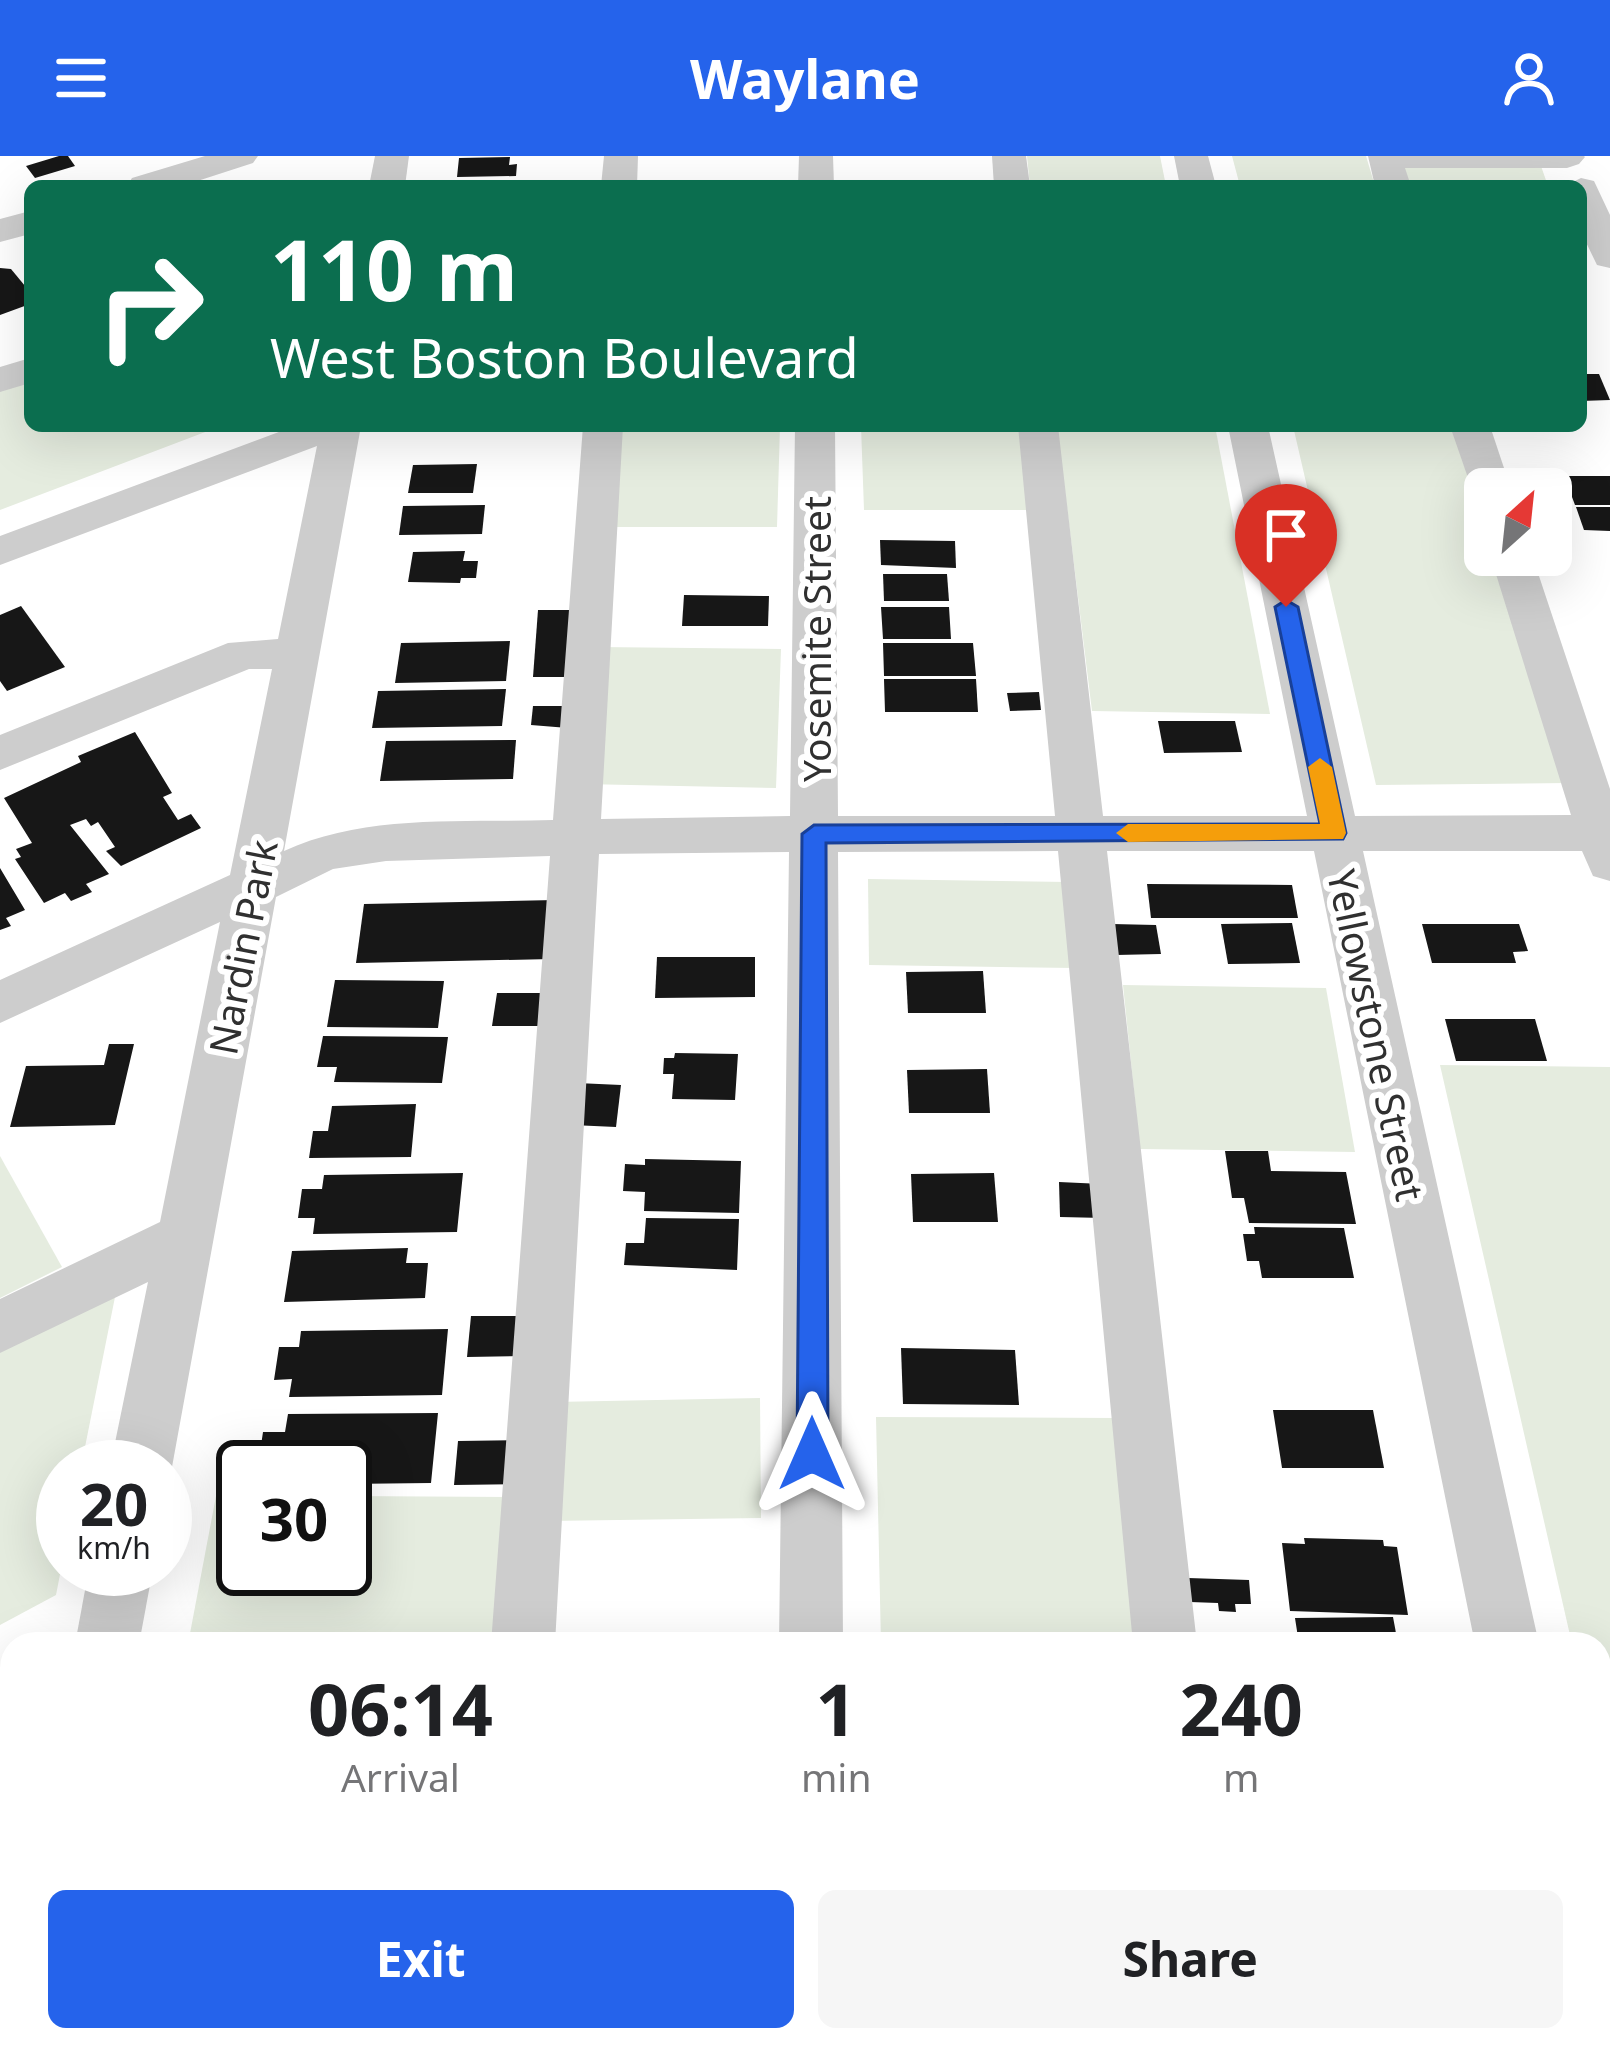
<!DOCTYPE html>
<style>
body{margin:0;font-family:"Noto Sans",sans-serif;background:#f6f6f6;color:#202124;height:100vh;display:flex;flex-direction:column;font-size:45px;white-space:nowrap}
*{box-sizing:border-box;margin:0}
p{font-size:39px;color:#757577}
.icon{flex:none;width:66px;height:66px;fill:none;stroke:currentColor;stroke-width:2;stroke-linecap:round;stroke-linejoin:round}
.map{position:relative;flex:1;overflow:hidden}
.panel{position:absolute;left:0px;top:1476px;width:1611px;height:420px;display:flex;flex-direction:column;background:#fff;border-radius:36px 36px 0 0;box-shadow:0 12px 48px #0002}
.panel>*{flex:none}
.top-card{position:absolute;left:24px;top:24px;width:1563px;height:252px;border-radius:18px;box-shadow:0 12px 48px #0002;background:#0b6e4f;color:#fff;overflow:hidden}
.needle{width:78px;rotate:27deg}
.fabs{position:absolute;left:1464px;top:312px;display:grid;gap:24px}
.fabs a{display:grid;place-items:center;width:108px;height:108px;border-radius:18px;background:#fff;box-shadow:0 12px 48px #0002;font-size:60px}
.speed{position:absolute;left:36px;top:1284px;display:flex;gap:24px;font-size:60px;font-weight:700;text-align:center}
.speed>*{display:grid;place-content:center;width:156px;height:156px;border-radius:50%;background:#fff;box-shadow:0 12px 48px #0002;line-height:1}
.speed small{font-size:30px;font-weight:400}
.speed .limit{border:6px solid #111;border-radius:18px;background:#fff;color:#111}
.pin{position:absolute;display:grid;place-items:center;width:102px;height:102px;color:#fff;margin:-123px -51px;border-radius:50% 50% 50% 0;rotate:-45deg;box-shadow:0 0 12px #0007}
.pin .icon{rotate:45deg}
.me{position:absolute;width:132px;margin:-66px;rotate:0deg;stroke-linejoin:round;filter:drop-shadow(0 0 9px #0008)}
.turn{display:flex;align-items:center;gap:42px;height:252px;padding:0 48px;font-size:54px}
.turn .icon{width:156px;height:156px;stroke-width:2.5}
.turn b{display:block;font-size:84px;line-height:102px}
.eta{display:flex;justify-content:space-evenly;align-items:center;height:204px;text-align:center}
.eta b{font-size:72px;font-weight:700;line-height:84px}
.action{display:flex;gap:24px;margin-top:auto;padding:24px 48px}
.action a{flex:1;height:138px;border-radius:18px;background:#2563eb;color:#fff;font-size:48px;font-weight:700;line-height:138px;text-align:center}
.action a+a{background:#f6f6f6;color:#202124}
header{display:flex;justify-content:space-between;align-items:center;height:156px;padding:0 48px;background:#2563eb;color:#fff;font-size:54px;font-weight:700}
.map>svg:first-child{display:block}
.green{fill:#e5ecdf}
.building{fill:#171717}
.lines{fill:none;stroke-linecap:round;stroke-linejoin:round}
.minor{fill:#cdcdcd;fill-rule:evenodd}
.route{fill:#2563eb;stroke:#184099;stroke-width:3}
.slow{fill:#f59e0b}
.labels{text-anchor:middle;dominant-baseline:central;stroke-width:12;stroke-linejoin:round;paint-order:stroke}
.street-label{font-size:39px;fill:#303030;stroke:#fff}
</style>
<header><svg class="icon" aria-label="menu" viewBox="0 0 24 24"><path d="M4 6h16M4 12h16M4 18h16"/></svg>Waylane<svg class="icon" aria-label="person" viewBox="0 0 24 24"><circle cx="12" cy="8" r="4"/><path d="M4 21q1-7 8-7t8 7"/></svg></header>
<div class="map">
<svg width="1610" height="1896" viewBox="0 0 1610 1896">
<rect width="100%" height="100%" fill="#fff"/>
<g class="green">
<polygon points="1027,0 1160,0 1166,30 1030,30"/>
<polygon points="1232,0 1366,0 1375,30 1240,30"/>
<polygon points="1402,9 1541,10 1548,30 1409,30"/>
<polygon points="30,224 30,270 221,270 0,354 0,234"/>
<polygon points="620,270 780,270 777,371 613,371"/>
<polygon points="861,270 1024,270 1032,354 864,354"/>
<polygon points="1057,270 1215,270 1270,558 1092,555"/>
<polygon points="1293,270 1452,270 1485,373 1485,399 1494,399 1568,627 1376,629"/>
<polygon points="598,491 781,493 776,632 582,628"/>
<polygon points="868,723 1068,726 1075,812 869,809"/>
<polygon points="1123,829 1326,832 1355,996 1140,993"/>
<polygon points="1440,909 1610,911 1610,1625 1603,1625 1599,1609 1599,1488 1572,1488"/>
<polygon points="0,1000 62,1111 0,1142"/>
<polygon points="118,1126 81,1311 63,1311 63,1403 56,1439 0,1469 0,1184"/>
<polygon points="760,1242 761,1362 547,1365 554,1246"/>
<polygon points="876,1261 1116,1262 1139,1488 881,1488"/>
<polygon points="216,1340 243,1340 243,1413 345,1413 345,1340 518,1341 504,1488 188,1488"/>
<polygon points="517,1884 738,1884 738,1896 516,1896"/>
<polygon points="887,1884 1171,1884 1172,1896 888,1896"/>
</g>
<g class="building">
<polygon points="59,0 68,0 75,10 35,22 26,10"/>
<polygon points="510,1 509,9 517,8 516,20 457,21 459,2"/>
<polygon points="0,112 11,113 30,136 30,148 0,159"/>
<polygon points="1581,218 1599,218 1610,244 1581,245"/>
<polygon points="477,308 473,337 408,337 413,309"/>
<polygon points="1564,320 1610,320 1610,349 1575,349"/>
<polygon points="485,349 482,378 399,379 403,350"/>
<polygon points="1576,351 1610,351 1610,375 1584,374"/>
<polygon points="880,384 955,385 956,412 881,409"/>
<polygon points="465,395 463,405 478,405 476,422 461,422 460,427 408,426 413,396"/>
<polygon points="883,418 947,418 949,445 884,445"/>
<polygon points="684,439 769,440 768,470 682,470"/>
<polygon points="21,450 65,511 7,535 0,525 0,459"/>
<polygon points="881,451 949,451 951,483 883,483"/>
<polygon points="538,454 573,454 569,521 533,521"/>
<polygon points="510,485 506,525 395,527 401,487"/>
<polygon points="883,487 973,487 976,520 884,520"/>
<polygon points="884,523 976,523 978,556 885,556"/>
<polygon points="506,533 502,570 372,572 378,535"/>
<polygon points="1039,536 1041,554 1010,555 1007,537"/>
<polygon points="533,550 569,550 568,572 531,569"/>
<polygon points="1158,565 1235,565 1242,596 1164,597"/>
<polygon points="135,576 172,637 163,641 178,664 191,658 201,672 121,710 106,695 115,691 98,666 91,670 86,663 70,669 109,718 86,728 92,736 71,745 65,737 44,747 15,703 21,701 16,693 32,687 4,642 81,606 78,600"/>
<polygon points="516,584 513,623 380,625 386,585"/>
<polygon points="0,712 25,754 6,762 11,770 0,774"/>
<polygon points="1147,728 1292,729 1298,762 1151,762"/>
<polygon points="555,744 552,803 356,807 364,748"/>
<polygon points="1292,767 1300,807 1228,808 1221,768"/>
<polygon points="1112,768 1156,769 1161,798 1116,799"/>
<polygon points="1422,768 1519,768 1528,795 1513,796 1516,807 1432,807"/>
<polygon points="657,801 755,801 755,841 655,842"/>
<polygon points="983,815 986,857 908,857 906,816"/>
<polygon points="335,824 444,825 438,872 327,871"/>
<polygon points="497,837 547,837 544,870 492,870"/>
<polygon points="1445,863 1535,863 1547,905 1456,905"/>
<polygon points="323,880 448,881 442,927 334,926 337,911 317,911"/>
<polygon points="109,888 134,888 115,969 10,971 26,910 104,909"/>
<polygon points="675,897 738,898 735,944 672,943 674,918 663,918 664,902 674,902"/>
<polygon points="987,913 990,957 909,957 907,914"/>
<polygon points="577,927 621,929 616,971 572,969"/>
<polygon points="416,948 411,1001 309,1002 313,975 328,975 332,950"/>
<polygon points="1225,995 1268,995 1271,1015 1346,1016 1356,1068 1249,1067 1244,1042 1232,1042"/>
<polygon points="645,1003 741,1005 739,1057 644,1055 645,1036 623,1035 625,1008 645,1009"/>
<polygon points="463,1017 457,1076 313,1078 315,1062 298,1062 302,1033 322,1033 324,1019"/>
<polygon points="994,1017 998,1066 913,1066 911,1018"/>
<polygon points="1059,1026 1102,1028 1104,1062 1060,1061"/>
<polygon points="646,1062 739,1063 737,1114 624,1109 626,1087 644,1087"/>
<polygon points="1254,1071 1344,1072 1354,1122 1262,1122 1259,1105 1247,1105 1243,1078 1255,1078"/>
<polygon points="408,1092 406,1107 428,1107 425,1142 284,1146 292,1095"/>
<polygon points="471,1160 534,1160 532,1200 467,1201"/>
<polygon points="448,1173 442,1239 289,1241 292,1223 274,1224 279,1191 299,1191 301,1175"/>
<polygon points="901,1192 1015,1194 1019,1249 903,1248"/>
<polygon points="1273,1254 1373,1254 1384,1312 1282,1312"/>
<polygon points="438,1257 431,1327 345,1328 345,1311 258,1310 263,1276 285,1276 288,1258"/>
<polygon points="528,1284 525,1328 454,1329 458,1285"/>
<polygon points="1304,1382 1383,1384 1384,1390 1397,1391 1408,1459 1290,1455 1282,1387 1305,1388"/>
<polygon points="1188,1422 1249,1424 1251,1448 1235,1448 1236,1456 1219,1455 1218,1447 1190,1446"/>
<polygon points="1393,1461 1398,1488 1299,1488 1295,1462"/>
<polygon points="380,1884 379,1896 188,1896 189,1889"/>
</g>
<g class="lines">
<g class="minor">
<polygon points="205,0 258,0 253,7 182,30 127,30 132,22"/>
<polygon points="375,0 409,0 405,30 369,30"/>
<polygon points="604,0 638,0 637,30 601,30"/>
<polygon points="799,0 833,0 834,30 798,30"/>
<polygon points="992,0 1026,0 1030,30 994,30"/>
<polygon points="1174,0 1208,0 1216,30 1180,30"/>
<polygon points="1368,0 1584,0 1585,1 1579,8 1567,12 1405,12 1411,30 1375,30"/>
<polygon points="1581,22 1594,25 1610,59 1610,112 1597,109 1581,76 1581,30 1565,30"/>
<polygon points="30,55 30,78 0,86 0,63"/>
<polygon points="30,202 30,227 0,236 0,211"/>
<path d="M 295,270 L 361,270 L 284,695 C 366,657 465,667 553,664 L 583,270 L 623,270 L 601,663 L 790,660 L 795,270 L 835,270 L 838,660 L 1055,660 L 1018,270 L 1058,270 L 1103,660 L 1307,660 L 1228,270 L 1268,270 L 1355,660 L 1571,659 L 1490,399 L 1532,399 L 1610,633 L 1610,725 L 1593,720 L 1582,695 L 1363,695 L 1539,1488 L 1475,1488 L 1314,695 L 1107,695 L 1197,1488 L 1133,1488 L 1058,695 L 838,696 L 843,1488 L 779,1488 L 789,696 L 599,698 L 555,1488 L 491,1488 L 550,700 L 386,705 L 333,713 L 276,741 L 172,1311 L 165,1326 L 165,1311 L 110,1311 L 148,1126 L 0,1197 L 0,1143 L 160,1066 L 220,766 L 0,867 L 0,824 L 230,719 L 272,513 L 249,513 L 0,614 L 0,579 L 228,487 L 278,483 L 317,290 L 0,409 L 0,380 Z"/>
<polygon points="1450,270 1490,270 1511,333 1485,333 1485,345 1475,342"/>
<polygon points="89,1413 153,1413 139,1488 75,1488"/>
<polygon points="12,1509 12,1577 0,1582 0,1514"/>
<polygon points="1599,1851 1610,1855 1610,1896 1557,1896 1555,1884 1599,1884"/>
<polygon points="12,1855 12,1884 65,1884 63,1896 0,1896 0,1866"/>
<polygon points="462,1884 534,1884 534,1896 460,1896"/>
<polygon points="774,1884 846,1884 847,1896 773,1896"/>
<polygon points="1169,1884 1241,1884 1243,1896 1169,1896"/>
</g>
</g>
<polygon class="route" points="1286,444 1298,451 1346,677 1343,683 826,687 828,1298 823,1307 812,1312 801,1307 797,1298 802,678 814,669 1320,668 1275,451"/>
<polygon class="slow" points="1320,602 1332,611 1346,677 1343,683 1128,686 1116,677 1128,668 1320,668 1308,611"/>
<g class="labels">
<g class="street-label">
<text transform="translate(815 483) rotate(-90)">Yosemite Street</text>
<text transform="translate(242 791) rotate(-79)">Nardin Park</text>
<text transform="translate(1377 879) rotate(78)">Yellowstone Street</text>
</g>
</g>
</svg>
<div class="fabs">
<a><svg class="needle" viewBox="-14 -14 28 28"><path d="M0-13l5 13h-10z" fill="#e53935"/><path d="M0 13l5-13h-10z" fill="#757577"/></svg></a>
</div>
<div class="speed"><div>20<small>km/h</small></div><div class="limit">30</div></div>
<div class="pin" style="left:1286px;top:451px;background:#d93025"><svg class="icon" aria-label="arrive" viewBox="0 0 24 24"><path d="M6 21V4h12l-3 4 3 4H6"/></svg></div>
<svg class="me" style="left:812px;top:1298px" viewBox="-20 -20 40 40"><path d="M0-17L14 15 0 8-14 15z" fill="#2563eb" stroke="#fff" stroke-width="4"/></svg>
<div class="top-card">
<div class="turn"><svg class="icon" aria-label="right" viewBox="0 0 24 24"><path d="M7 20v-9h11M14 6l5 5-5 5"/></svg><div><b>110 m</b>West Boston Boulevard</div></div>
</div>
<section class="panel">
<div class="eta">
<div><b>06:14</b><p>Arrival</p></div>
<div><b>1</b><p>min</p></div>
<div><b>240</b><p>m</p></div>
</div>
<div class="action"><a>Exit</a><a>Share</a></div>
</section>
</div>
